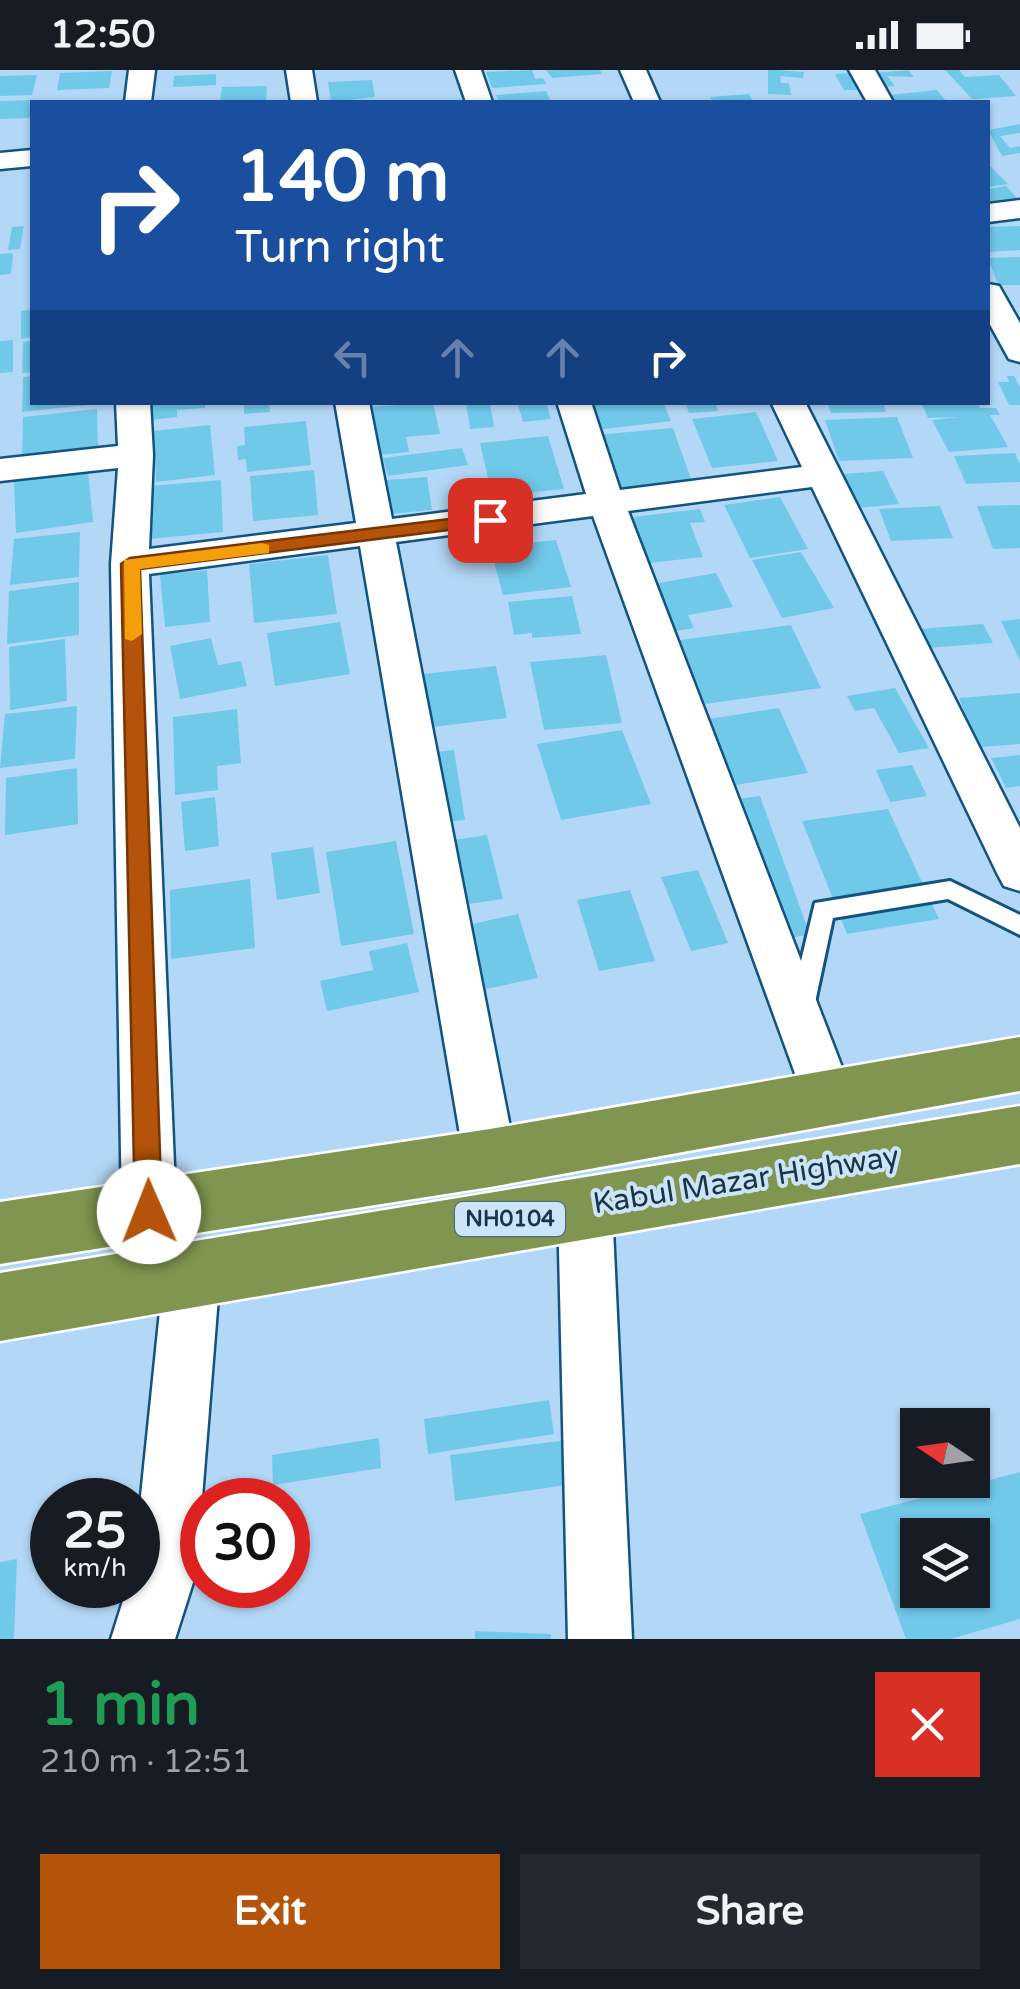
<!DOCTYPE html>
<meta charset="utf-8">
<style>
body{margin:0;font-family:"Varela Round",sans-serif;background:#242831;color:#f1f3f6;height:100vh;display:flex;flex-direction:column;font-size:38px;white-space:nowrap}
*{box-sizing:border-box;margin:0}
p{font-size:32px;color:#9ea1a6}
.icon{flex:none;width:55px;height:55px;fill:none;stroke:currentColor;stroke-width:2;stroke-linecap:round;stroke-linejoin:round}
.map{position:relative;height:1569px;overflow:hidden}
.drawer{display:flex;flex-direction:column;background:#171b24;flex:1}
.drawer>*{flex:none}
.top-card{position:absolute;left:30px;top:30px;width:960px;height:305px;border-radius:0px;box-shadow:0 2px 8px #0004;background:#1a4fa0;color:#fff;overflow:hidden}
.needle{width:65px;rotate:283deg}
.fabs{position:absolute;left:900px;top:1338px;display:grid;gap:20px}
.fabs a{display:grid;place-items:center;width:90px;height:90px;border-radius:0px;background:#171b24;box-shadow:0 2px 8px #0004;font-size:50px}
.speed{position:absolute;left:30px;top:1408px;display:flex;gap:20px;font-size:50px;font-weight:700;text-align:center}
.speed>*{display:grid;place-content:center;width:130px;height:130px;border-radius:50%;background:#171b24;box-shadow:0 2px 8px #0004;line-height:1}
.speed small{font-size:25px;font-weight:400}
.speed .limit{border:15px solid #d22;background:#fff;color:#111}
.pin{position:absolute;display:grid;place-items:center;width:85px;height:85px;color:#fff;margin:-42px;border-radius:20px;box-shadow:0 5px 15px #0006}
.me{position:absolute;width:110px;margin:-55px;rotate:359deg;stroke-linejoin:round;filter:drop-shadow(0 0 8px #0008)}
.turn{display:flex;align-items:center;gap:35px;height:210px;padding:0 40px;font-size:45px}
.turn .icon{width:130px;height:130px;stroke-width:2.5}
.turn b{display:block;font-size:70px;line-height:85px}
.lanes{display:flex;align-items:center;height:95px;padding:0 40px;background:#0003;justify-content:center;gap:50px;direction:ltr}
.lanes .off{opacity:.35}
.round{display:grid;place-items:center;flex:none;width:105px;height:105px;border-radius:0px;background:#242831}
.head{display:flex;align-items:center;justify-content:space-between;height:170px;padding:0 40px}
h1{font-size:60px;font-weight:700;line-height:75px;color:#1e9e55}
.action{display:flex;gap:20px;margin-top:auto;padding:20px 40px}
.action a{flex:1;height:115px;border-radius:0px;background:#b45309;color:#fff;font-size:40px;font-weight:700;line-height:115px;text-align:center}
.action a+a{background:#242831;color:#f1f3f6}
.status{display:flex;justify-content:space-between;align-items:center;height:70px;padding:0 50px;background:#171b24;direction:ltr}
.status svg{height:28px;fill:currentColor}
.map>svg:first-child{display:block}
.building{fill:#71c9e9;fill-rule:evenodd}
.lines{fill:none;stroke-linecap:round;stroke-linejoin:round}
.lane-casing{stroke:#125480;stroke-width:6}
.street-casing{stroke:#125480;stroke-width:5}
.highway-casing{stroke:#fff;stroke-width:5}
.lane{fill:#fff;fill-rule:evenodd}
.street{fill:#fff;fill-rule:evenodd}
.highway{fill:#809650;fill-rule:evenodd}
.route{fill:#b45309;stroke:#753606;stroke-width:2.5}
.slow{fill:#f59e0b}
.labels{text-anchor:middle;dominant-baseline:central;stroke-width:8;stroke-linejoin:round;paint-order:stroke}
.shield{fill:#cbe4f8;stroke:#4f697d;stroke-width:2.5}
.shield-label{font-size:22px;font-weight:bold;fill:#1a3448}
.near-street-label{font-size:30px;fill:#1a3448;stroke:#cbe4f8}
</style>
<div class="status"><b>12:50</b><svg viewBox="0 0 49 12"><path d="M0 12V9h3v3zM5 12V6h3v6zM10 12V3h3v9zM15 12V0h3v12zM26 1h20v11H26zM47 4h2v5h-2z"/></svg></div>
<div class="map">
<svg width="1020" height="1569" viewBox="0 0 1020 1569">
<rect width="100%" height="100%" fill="#b3d8f7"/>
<g class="building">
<polygon points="532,0 535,9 543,8 546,14 492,18 486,2"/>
<polygon points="546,0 600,0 602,4 552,8"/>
<polygon points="768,0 779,0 804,2 803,8 780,6 781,13 789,13 791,25 768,24"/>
<polygon points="908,0 914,7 887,6 895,16 883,17 873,3"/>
<polygon points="945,0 959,0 965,7 999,5 1016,26 972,29"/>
<polygon points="112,1 109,18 57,20 60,3"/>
<polygon points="849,3 858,20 844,20 835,4"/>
<polygon points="216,4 216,15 173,17 174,6"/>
<polygon points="37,5 32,25 0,26 0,6"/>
<polygon points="372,10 375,27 331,32 328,12"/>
<polygon points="267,16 266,32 220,32 222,17"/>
<polygon points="937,20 947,32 896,32 890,25"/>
<polygon points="546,21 551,32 499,31 496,25"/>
<polygon points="749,24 753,32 713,32 710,27"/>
<polygon points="32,30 32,48 0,49 0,31"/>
<polygon points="1020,54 1020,63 1000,66 1010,78 1020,76 1020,83 1002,86 988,60"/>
<polygon points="988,94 1008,114 988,117"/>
<polygon points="1006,116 1017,128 988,131 988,119"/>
<polygon points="24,156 20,179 8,180 12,157"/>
<polygon points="1020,156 1020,180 988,182 988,157"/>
<polygon points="13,183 11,204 0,205 0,184"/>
<polygon points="1020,187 1020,215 998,215 988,188"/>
<polygon points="32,240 32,267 21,269 21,241"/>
<polygon points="13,270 13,302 0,303 0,271"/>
<polygon points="32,271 32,302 22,303 23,272"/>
<polygon points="32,306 32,332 88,335 22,342 23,307"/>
<polygon points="1007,306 1014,306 1020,317 1020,335 1009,335 998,312 1009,312"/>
<polygon points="152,332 205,332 205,338 177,340 177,347 151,350"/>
<polygon points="244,332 269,332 270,342 244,344"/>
<polygon points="433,332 440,364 406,367 409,382 371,386 363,338"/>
<polygon points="466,332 490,332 494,357 470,359"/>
<polygon points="517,332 546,332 551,349 523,352"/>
<polygon points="585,332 663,332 671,351 596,360"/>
<polygon points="685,332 715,332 718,341 689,343"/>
<polygon points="827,332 883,332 886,342 831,343"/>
<polygon points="921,332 977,332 980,338 996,338 1000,345 990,345 1008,377 949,382 932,350 958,347 928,348"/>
<polygon points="97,339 98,378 22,387 23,347"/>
<polygon points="756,342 778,391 712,398 692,349"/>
<polygon points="897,347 913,388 839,391 825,350"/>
<polygon points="306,351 311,395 247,402 246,389 238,390 237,376 245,375 244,357"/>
<polygon points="210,355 215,405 156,412 154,361"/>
<polygon points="673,358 692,412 611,419 595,365"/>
<polygon points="548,366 564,419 492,426 480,373"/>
<polygon points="462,378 468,395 388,406 383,388"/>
<polygon points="1015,383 1020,394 1020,412 966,414 954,386"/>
<polygon points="314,400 318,445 253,451 250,406"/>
<polygon points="88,401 93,452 16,463 14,411"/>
<polygon points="883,401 899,434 858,438 843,404"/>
<polygon points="427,407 432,440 390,444 386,410"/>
<polygon points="221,410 223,462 149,469 149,416"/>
<polygon points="780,427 808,479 750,488 724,435"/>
<polygon points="1020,435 1020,478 993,479 977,436"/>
<polygon points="940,436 953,468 891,471 879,439"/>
<polygon points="700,439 705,452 690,453 703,487 649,493 633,447"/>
<polygon points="80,462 79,507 10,515 14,469"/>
<polygon points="556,470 571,517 503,525 490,477"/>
<polygon points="801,482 834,538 782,548 752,490"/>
<polygon points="328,485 337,544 254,553 249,494"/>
<polygon points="207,500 210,552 165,557 160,505"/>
<polygon points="716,503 733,537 688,545 694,558 669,562 647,515"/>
<polygon points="79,512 79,565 7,574 9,521"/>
<polygon points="572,526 581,564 532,568 532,563 514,565 508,532"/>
<polygon points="1020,549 1020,591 1001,551"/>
<polygon points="340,552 350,604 275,616 267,563"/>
<polygon points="983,554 993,573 927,578 918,559"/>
<polygon points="791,555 821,618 705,634 680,570"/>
<polygon points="211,568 218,595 241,591 247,616 180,629 170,576"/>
<polygon points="65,569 67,631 10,640 9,577"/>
<polygon points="606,585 622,653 544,660 530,592"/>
<polygon points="496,596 507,648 424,658 415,605"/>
<polygon points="895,618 929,678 899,683 874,638 855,641 847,626"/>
<polygon points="1020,623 1020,674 979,677 959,628"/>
<polygon points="77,636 75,689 0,698 5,644"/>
<polygon points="779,638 808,703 736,715 709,649"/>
<polygon points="237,639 241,693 217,696 218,720 175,725 173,647"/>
<polygon points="622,660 651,734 561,750 537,674"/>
<polygon points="454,680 465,750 436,753 426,683"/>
<polygon points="1020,685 1020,716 1006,718 991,688"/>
<polygon points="912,695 927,726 890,732 876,700"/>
<polygon points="77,698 78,754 5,765 6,708"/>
<polygon points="760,726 810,865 779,869 730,730"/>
<polygon points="215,727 219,776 185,781 181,732"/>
<polygon points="888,739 939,849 847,864 802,751"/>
<polygon points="487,765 503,829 462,835 448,771"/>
<polygon points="396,771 414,864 341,876 326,782"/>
<polygon points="313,777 320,823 277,830 271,783"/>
<polygon points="698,800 728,873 691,881 661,807"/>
<polygon points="250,809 255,878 171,889 170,820"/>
<polygon points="630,820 655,891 599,901 577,830"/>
<polygon points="518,844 538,908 486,919 467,855"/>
<polygon points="407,873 419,922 327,941 320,911 373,900 369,881"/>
<polygon points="549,1330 554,1364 428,1384 424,1349"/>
<polygon points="379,1368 381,1398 273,1415 272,1385"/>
<polygon points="567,1370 574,1414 455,1431 450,1385"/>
<path d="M 1020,1402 L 1020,1549 L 951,1569 L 906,1569 L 860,1444 ZM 918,1465 L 972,1465 L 972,1520 L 918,1520 Z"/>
<polygon points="17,1489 14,1569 0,1569 0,1492"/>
<polygon points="475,1561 551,1564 551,1569 475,1569"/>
</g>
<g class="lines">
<defs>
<polygon id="lane" points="950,811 1020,845 1020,865 948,829 833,848 814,937 811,944 802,947 793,944 790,937 815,833"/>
<g id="street">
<polygon points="129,0 155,0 151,32 125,32"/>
<polygon points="286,0 312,0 317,32 291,32"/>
<polygon points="455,0 481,0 492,32 466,32"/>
<polygon points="620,0 646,0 660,32 634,32"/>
<polygon points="849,0 875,0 893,32 867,32"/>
<polygon points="32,80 32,96 0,99 0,83"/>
<polygon points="1020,130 1020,148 988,152 988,134"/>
<polygon points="988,214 999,216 1020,253 1020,292 1009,289 988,251"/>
<polygon points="116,332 150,332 153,385 149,479 356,453 335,332 369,332 392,449 586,424 557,332 591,332 620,420 802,397 771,332 805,332 1020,758 1020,821 1004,816 997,803 812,417 628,441 853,1026 845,1042 827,1049 809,1042 593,446 396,472 516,1088 509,1105 490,1112 471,1105 464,1088 360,476 149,504 176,1142 168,1160 149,1167 130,1160 122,1142 111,494 118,398 0,411 0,389 118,376"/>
<polygon points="585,1112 604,1119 612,1137 632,1569 568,1569 558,1137 566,1119"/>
<polygon points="192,1175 212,1183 220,1202 196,1503 175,1569 111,1569 128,1515 138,1515 138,1455 164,1202 172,1183"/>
</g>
<g id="highway">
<polygon points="1020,967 1020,1021 490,1117 0,1194 0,1132 490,1059"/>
<polygon points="1020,1036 1020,1094 0,1271 0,1203"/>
</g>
</defs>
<use href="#lane" class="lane-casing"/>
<use href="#street" class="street-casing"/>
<use href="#highway" class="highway-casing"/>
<use href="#lane" class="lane"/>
<use href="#street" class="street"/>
<use href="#highway" class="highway"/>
</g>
<polygon class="route" points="490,444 499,450 496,454 140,499 162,1142 158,1151 149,1154 139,1151 135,1142 121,494 130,488"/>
<polygon class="slow" points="262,473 269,475 269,483 140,499 142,564 132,571 125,569 124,490"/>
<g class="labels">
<rect class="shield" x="455" y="1132" width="110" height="34" rx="8"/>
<g class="shield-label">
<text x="510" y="1149">NH0104</text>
</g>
<g class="near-street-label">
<text transform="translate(746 1110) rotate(-9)">Kabul Mazar Highway</text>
</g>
</g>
</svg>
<div class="fabs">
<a><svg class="needle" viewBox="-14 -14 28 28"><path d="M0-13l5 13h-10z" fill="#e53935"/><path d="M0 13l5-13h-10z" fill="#9ea1a6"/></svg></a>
<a><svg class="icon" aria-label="layers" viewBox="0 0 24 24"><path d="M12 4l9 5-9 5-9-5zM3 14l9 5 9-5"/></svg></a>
</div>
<div class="speed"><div>25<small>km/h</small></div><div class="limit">30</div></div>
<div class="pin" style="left:490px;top:450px;background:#d93025"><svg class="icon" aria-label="arrive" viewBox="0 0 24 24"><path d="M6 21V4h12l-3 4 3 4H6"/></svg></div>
<svg class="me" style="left:149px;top:1142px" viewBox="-20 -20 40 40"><circle r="19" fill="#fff"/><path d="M0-13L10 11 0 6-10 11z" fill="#b45309"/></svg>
<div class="top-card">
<div class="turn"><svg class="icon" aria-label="right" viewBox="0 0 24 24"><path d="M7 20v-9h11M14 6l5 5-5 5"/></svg><div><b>140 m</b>Turn right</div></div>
<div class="lanes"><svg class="icon off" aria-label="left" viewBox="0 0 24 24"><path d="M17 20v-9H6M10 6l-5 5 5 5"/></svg><svg class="icon off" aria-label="ahead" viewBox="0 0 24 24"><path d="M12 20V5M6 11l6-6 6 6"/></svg><svg class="icon off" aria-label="ahead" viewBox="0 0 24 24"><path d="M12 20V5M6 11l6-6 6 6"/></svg><svg class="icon" aria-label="right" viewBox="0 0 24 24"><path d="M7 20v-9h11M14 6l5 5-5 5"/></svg></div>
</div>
</div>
<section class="drawer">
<div class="head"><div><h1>1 min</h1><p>210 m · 12:51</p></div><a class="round" style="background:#d93025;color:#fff"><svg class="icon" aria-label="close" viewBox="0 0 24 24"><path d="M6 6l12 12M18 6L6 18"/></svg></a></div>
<div class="action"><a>Exit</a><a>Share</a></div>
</section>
